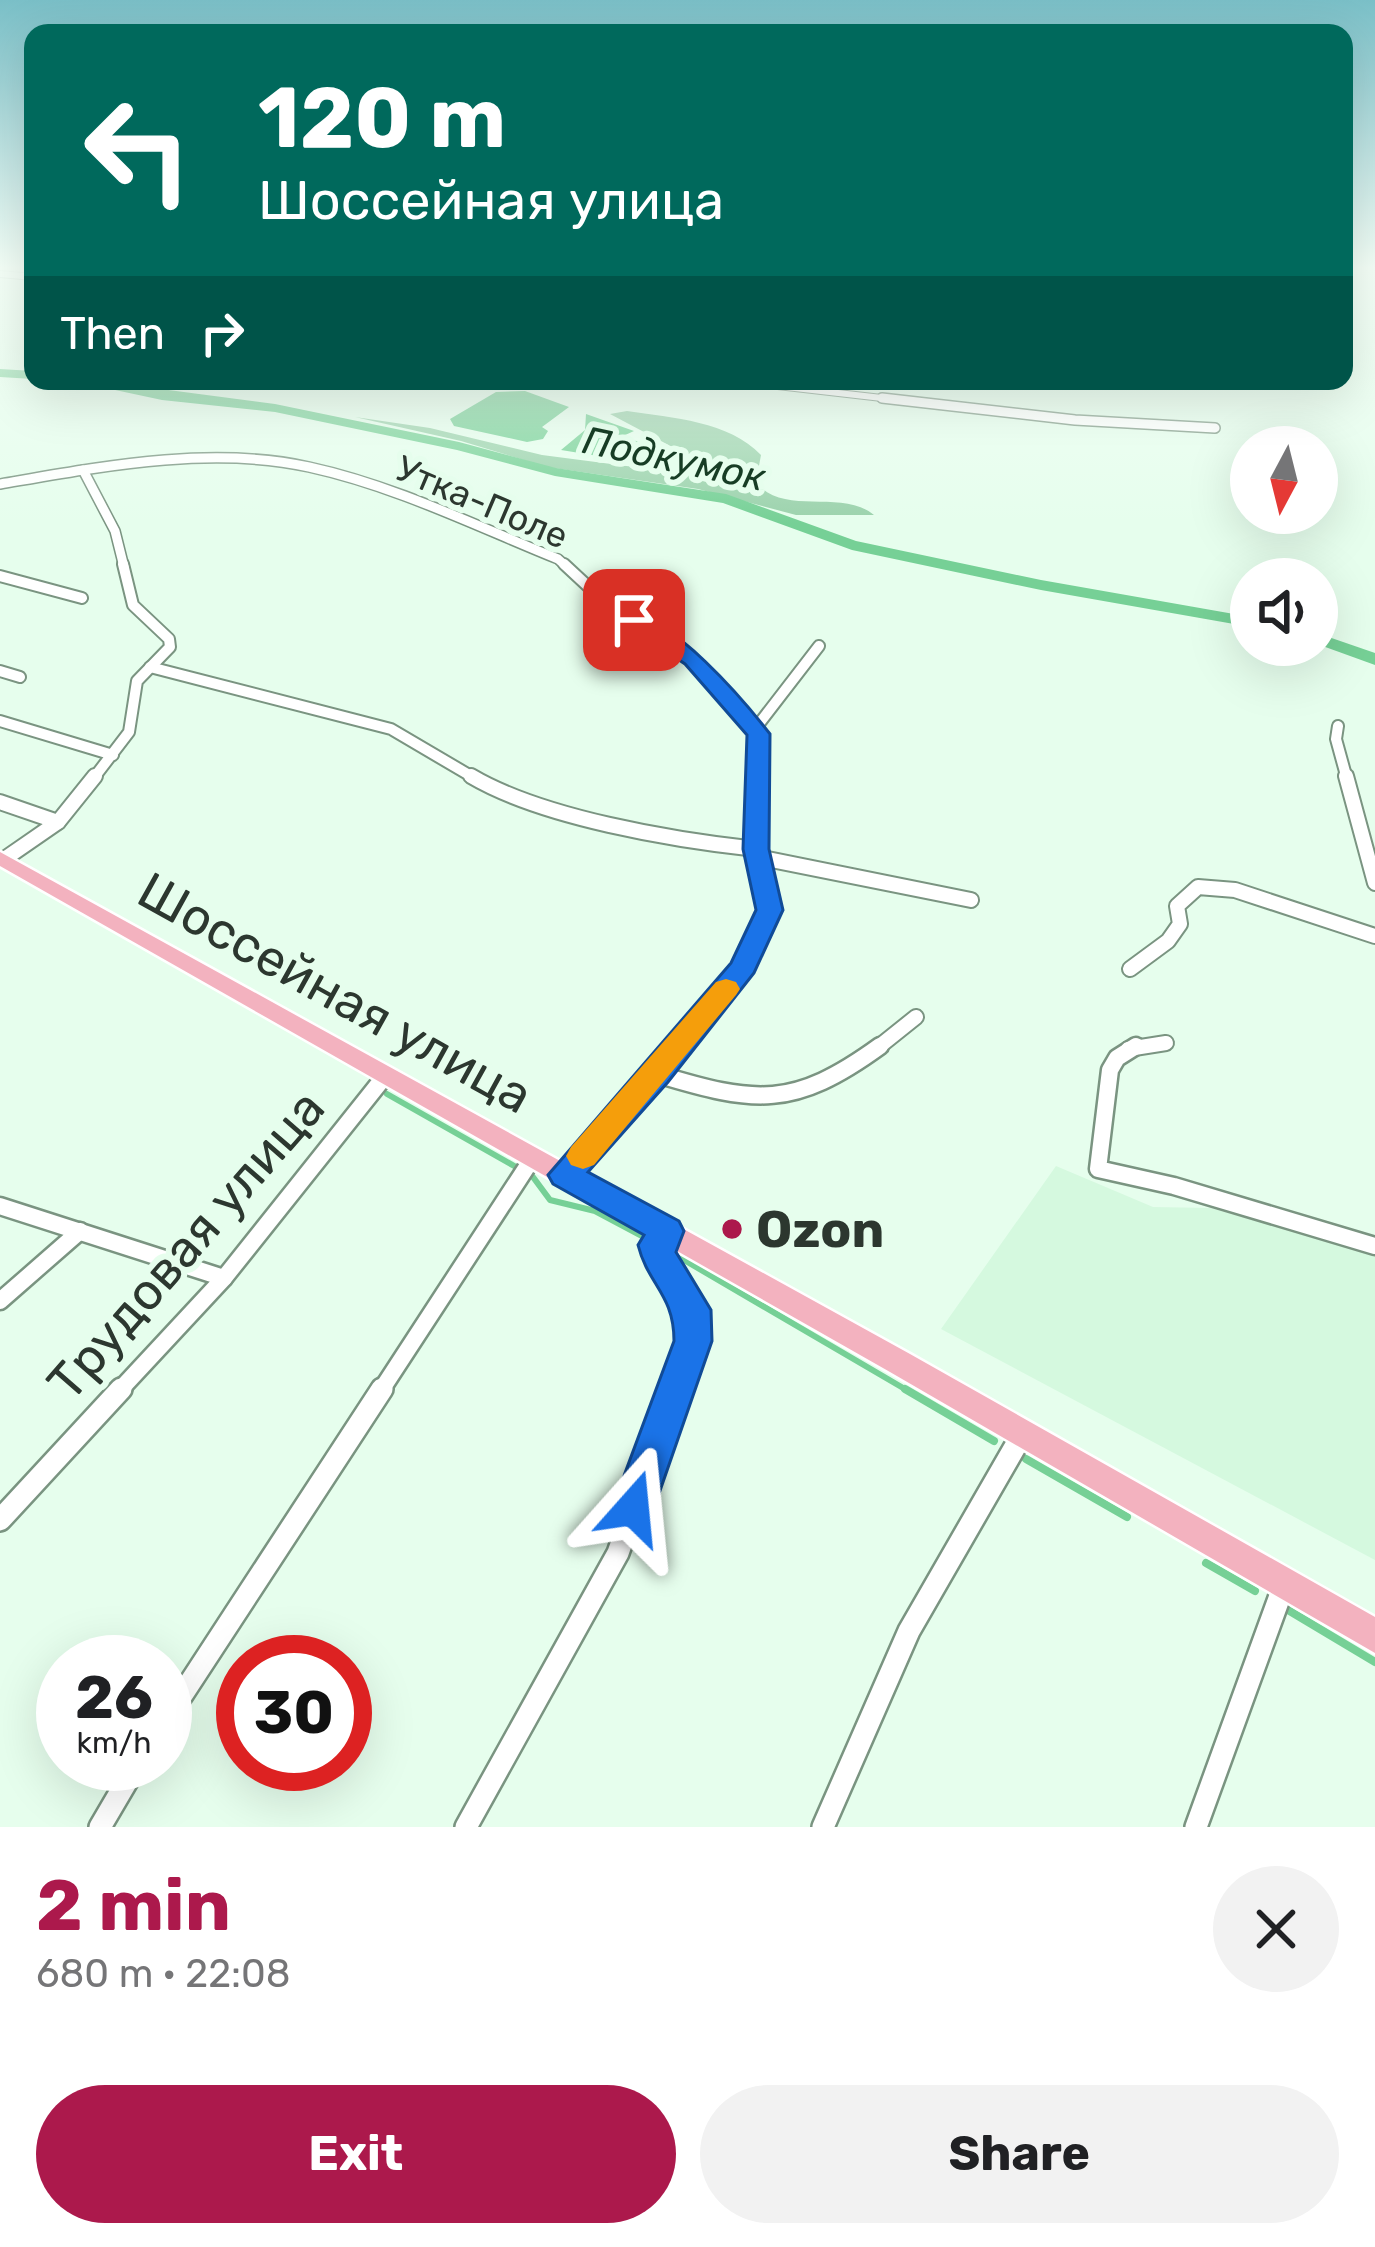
<!DOCTYPE html>
<meta charset="utf-8">
<style>
body{margin:0;font-family:Rubik,sans-serif;background:#f2f2f2;color:#202124;height:100vh;display:flex;flex-direction:column;font-size:45px;white-space:nowrap}
*{box-sizing:border-box;margin:0}
p{font-size:39px;color:#757577}
.icon{flex:none;width:66px;height:66px;fill:none;stroke:currentColor;stroke-width:2;stroke-linecap:round;stroke-linejoin:round}
.map{position:relative;height:1827px;overflow:hidden}
.drawer{display:flex;flex-direction:column;background:#fff;flex:1}
.drawer>*{flex:none}
.hud{position:absolute;left:24px;top:24px;width:1329px;height:366px;border-radius:24px;box-shadow:0 12px 48px #0002;background:#00695c;color:#fff;overflow:hidden}
.needle{width:78px;rotate:187deg}
.controls{position:absolute;left:1230px;top:426px;display:grid;gap:24px}
.controls a{display:grid;place-items:center;width:108px;height:108px;border-radius:50%;background:#fff;box-shadow:0 12px 48px #0002;font-size:60px}
.speed{position:absolute;left:36px;top:1635px;display:flex;gap:24px;font-size:60px;font-weight:700;text-align:center}
.speed>*{display:grid;place-content:center;width:156px;height:156px;border-radius:50%;background:#fff;box-shadow:0 12px 48px #0002;line-height:1}
.speed small{font-size:30px;font-weight:400}
.speed .limit{border:18px solid #d22;background:#fff;color:#111}
.pin{position:absolute;display:grid;place-items:center;width:102px;height:102px;color:#fff;margin:-51px;border-radius:24px;box-shadow:0 6px 18px #0006}
.me{position:absolute;width:132px;margin:-66px;rotate:18deg;stroke-linejoin:round;filter:drop-shadow(0 0 9px #0008)}
.turn{display:flex;align-items:center;gap:42px;height:252px;padding:0 36px;font-size:54px}
.turn .icon{width:156px;height:156px;stroke-width:2.5}
.turn b{display:block;font-size:84px;line-height:102px}
.then{display:flex;align-items:center;height:114px;padding:0 36px;background:#0003;gap:24px;font-size:45px}
.round{display:grid;place-items:center;flex:none;width:126px;height:126px;border-radius:63px;background:#f2f2f2}
.headline{display:flex;align-items:center;justify-content:space-between;height:204px;padding:0 36px}
h1{font-size:72px;font-weight:700;line-height:90px;color:#ac194c}
.action{display:flex;gap:24px;margin-top:auto;padding:24px 36px}
.action a{flex:1;height:138px;border-radius:72px;background:#ac194c;color:#fff;font-size:48px;font-weight:700;line-height:138px;text-align:center}
.action a+a{background:#f2f2f2;color:#202124}
.map>svg:first-child{display:block}
.built{fill:#d5f9df}
.green{fill:#9bd2ac}
.water{fill:#76d096}
.lines{fill:none;stroke-linecap:round;stroke-linejoin:round}
.stream-far1{stroke:#76d096;stroke-width:6}
.stream{stroke:#76d096;stroke-width:8}
.river{fill:#76d096;fill-rule:evenodd}
.minor-far5-casing{stroke:#7a9481;stroke-width:8}
.minor-far4-casing{stroke:#7a9481;stroke-width:12}
.minor-far3-casing{stroke:#7a9481;stroke-width:14}
.minor-far2-casing{stroke:#7a9481;stroke-width:18}
.minor-far1-casing{stroke:#7a9481;stroke-width:21}
.minor-casing{stroke:#7a9481;stroke-width:26}
.primary-casing{stroke:#fff;stroke-width:5}
.minor-far5{stroke:#fff;stroke-width:6}
.minor-far4{stroke:#fff;stroke-width:9}
.minor-far3{stroke:#fff;stroke-width:10}
.minor-far2{stroke:#fff;stroke-width:14}
.minor-far1{stroke:#fff;stroke-width:16}
.minor{stroke:#fff;stroke-width:21}
.primary{fill:#f3b2bf;fill-rule:evenodd}
.route{fill:#1a73e8;stroke:#114b97;stroke-width:3}
.slow{fill:#f59e0b}
.poi-dot{fill:#ac194c;stroke:#e6feed;stroke-width:4.5}
.labels{text-anchor:middle;dominant-baseline:central;stroke-width:12;stroke-linejoin:round;paint-order:stroke}
.far-street-label{font-size:36px;fill:#2c372f;stroke:#e6feed}
.far-water-label{font-size:39px;font-style:italic;fill:#173d25;stroke:#e6feed}
.near-street-label{font-size:51px;fill:#2c372f;stroke:#e6feed}
.near-poi-label{font-size:51px;font-weight:bold;fill:#2c372f;stroke:#e6feed;text-anchor:start}
</style>
<div class="map">
<svg width="1375" height="1827" viewBox="0 0 1375 1827">
<rect width="100%" height="100%" fill="#e6feed"/>
<polygon class="built" points="1056,1166 1153,1207 1211,1208 1375,1255 1375,1560 941,1329"/>
<path class="green" d="M 627,411 C 673,418 729,421 761,455 L 756,482 C 782,517 842,488 874,515 L 796,515 L 698,489 L 547,467 L 461,441 L 355,417 L 430,428 L 542,455 L 642,468 L 684,467 L 678,450 L 610,414 Z"/>
<g class="water">
<polygon points="525,391 569,407 542,427 548,431 543,439 527,442 454,426 450,419 496,392"/>
<polygon points="586,414 634,431 623,436 677,457 676,464 660,466 561,450 585,430"/>
</g>
<g class="lines">
<g class="stream-far1">
<polyline points="387,1094 516,1167"/>
<polyline points="533,1177 550,1200 595,1211 642,1236"/>
<polyline points="667,1250 910,1392"/>
</g>
<g class="stream">
<polyline points="905,1389 994,1441"/>
<polyline points="1026,1459 1127,1517"/>
<polyline points="1206,1563 1255,1591"/>
<polyline points="1288,1610 1375,1662"/>
</g>
<g class="river">
<polygon points="0,369 33,371 33,379 0,377"/>
<polygon points="73,381 100,381 275,404 459,442 556,468 726,494 856,541 1041,580 1251,617 1251,627 1041,590 852,550 723,503 555,476 457,450 275,412 162,400"/>
<polygon points="1317,633 1375,653 1375,665 1317,644"/>
</g>
<defs>
<g id="minor-far5">
<polyline points="0,274 33,277"/>
<polyline points="734,381 908,401"/>
</g>
<g id="minor-far4">
<polyline points="882,398 1075,420 1215,428"/>
<polyline points="83,470 115,531 124,567"/>
<path d="M 0,484 C 99,467 210,445 309,467 C 396,486 476,526 558,559 L 567,567"/>
</g>
<g id="minor-far3">
<polyline points="564,564 607,604 692,659 759,735 758,779"/>
<polyline points="0,576 82,598"/>
<polyline points="150,667 391,729 476,779"/>
<polyline points="0,671 20,677"/>
<polyline points="0,721 113,755"/>
<polyline points="1338,726 1336,739 1347,779"/>
<polyline points="755,729 819,646"/>
<polyline points="93,779 129,732 137,681 170,647 169,639 133,605 123,564"/>
</g>
<g id="minor-far2">
<path d="M 471,776 C 542,818 673,840 756,849"/>
<polyline points="1346,776 1375,883"/>
<polyline points="0,802 58,822"/>
<polyline points="757,857 971,900"/>
<polyline points="3,860 58,822 95,776"/>
<polyline points="1130,969 1168,941 1180,924 1177,906 1198,887 1235,890 1375,936"/>
<polyline points="677,1049 744,966 769,910 756,849 758,776"/>
<polyline points="876,1049 916,1017"/>
<polyline points="1128,1049 1166,1043"/>
</g>
<g id="minor-far1">
<polyline points="1136,1046 1117,1058 1110,1070 1098,1169 1174,1186 1375,1246"/>
<path d="M 657,1074 C 756,1104 793,1109 880,1046"/>
<polyline points="565,1175 680,1046"/>
<polyline points="0,1206 224,1278"/>
<path d="M 667,1231 L 656,1245 C 694,1313 702,1316 675,1392"/>
<polyline points="0,1301 80,1231"/>
<polyline points="118,1392 224,1278 385,1076"/>
<polyline points="380,1392 532,1159"/>
</g>
<g id="minor">
<polyline points="0,1520 121,1389"/>
<polyline points="165,1721 382,1389"/>
<polyline points="100,1827 137,1764"/>
<polyline points="466,1827 618,1553 676,1389"/>
<polyline points="823,1827 909,1631 1023,1433"/>
<polyline points="1196,1827 1284,1585"/>
</g>
<polygon id="primary" points="0,852 910,1354 1375,1617 1375,1653 890,1372 0,866"/>
</defs>
<use href="#minor-far5" class="minor-far5-casing"/>
<use href="#minor-far4" class="minor-far4-casing"/>
<use href="#minor-far3" class="minor-far3-casing"/>
<use href="#minor-far2" class="minor-far2-casing"/>
<use href="#minor-far1" class="minor-far1-casing"/>
<use href="#minor" class="minor-casing"/>
<use href="#primary" class="primary-casing"/>
<use href="#minor-far5" class="minor-far5"/>
<use href="#minor-far4" class="minor-far4"/>
<use href="#minor-far3" class="minor-far3"/>
<use href="#minor-far2" class="minor-far2"/>
<use href="#minor-far1" class="minor-far1"/>
<use href="#minor" class="minor"/>
<use href="#primary" class="primary"/>
</g>
<linearGradient id="sky" x2="0" y2="1"><stop stop-color="#7abfc7"/><stop offset="0.51" stop-color="#f4fff7"/><stop offset="1" stop-color="#f4fff7" stop-opacity="0"/></linearGradient>
<rect width="1375" height="524" fill="url(#sky)"/>
<path class="route" d="M 627,616 C 669,611 746,703 770,734 L 769,849 L 783,910 L 754,973 L 668,1082 L 588,1172 L 679,1221 L 684,1231 L 676,1252 L 711,1310 L 712,1341 L 654,1508 L 648,1522 L 633,1528 L 618,1522 L 612,1508 L 674,1341 C 674,1294 648,1285 638,1245 L 644,1235 L 553,1184 L 548,1175 L 731,963 L 756,910 L 743,849 L 747,735 L 685,664 L 627,625 Z"/>
<polygon class="slow" points="726,979 736,982 740,989 736,995 594,1165 583,1169 571,1165 566,1156 571,1147 716,982"/>
<circle class="poi-dot" cx="732" cy="1229" r="12"/>
<g class="labels">
<g class="far-street-label">
<text transform="translate(482 502) rotate(23)">Утка-Поле</text>
</g>
<g class="far-water-label">
<text transform="translate(674 459) rotate(12)">Подкумок</text>
</g>
<g class="near-street-label">
<text transform="translate(335 993) rotate(29)">Шоссейная улица</text>
<text transform="translate(186 1245) rotate(-49)">Трудовая улица</text>
</g>
<g class="near-poi-label">
<text x="756" y="1229">Ozon</text>
</g>
</g>
</svg>
<div class="controls">
<a><svg class="needle" viewBox="-14 -14 28 28"><path d="M0-13l5 13h-10z" fill="#e53935"/><path d="M0 13l5-13h-10z" fill="#757577"/></svg></a>
<a><svg class="icon" aria-label="sound" viewBox="0 0 24 24"><path d="M4 9h4l5-4v14l-5-4H4zM17 9q2 3 0 6"/></svg></a>
</div>
<div class="speed"><div>26<small>km/h</small></div><div class="limit">30</div></div>
<div class="pin" style="left:634px;top:620px;background:#d93025"><svg class="icon" aria-label="arrive" viewBox="0 0 24 24"><path d="M6 21V4h12l-3 4 3 4H6"/></svg></div>
<svg class="me" style="left:633px;top:1508px" viewBox="-20 -20 40 40"><path d="M0-17L14 15 0 8-14 15z" fill="#1a73e8" stroke="#fff" stroke-width="4"/></svg>
<div class="hud">
<div class="turn"><svg class="icon" aria-label="left" viewBox="0 0 24 24"><path d="M17 20v-9H6M10 6l-5 5 5 5"/></svg><div><b>120 m</b>Шоссейная улица</div></div>
<div class="then">Then<svg class="icon" aria-label="right" viewBox="0 0 24 24"><path d="M7 20v-9h11M14 6l5 5-5 5"/></svg></div>
</div>
</div>
<section class="drawer">
<div class="headline"><div><h1>2 min</h1><p>680 m · 22:08</p></div><a class="round"><svg class="icon" aria-label="close" viewBox="0 0 24 24"><path d="M6 6l12 12M18 6L6 18"/></svg></a></div>
<div class="action"><a>Exit</a><a>Share</a></div>
</section>
